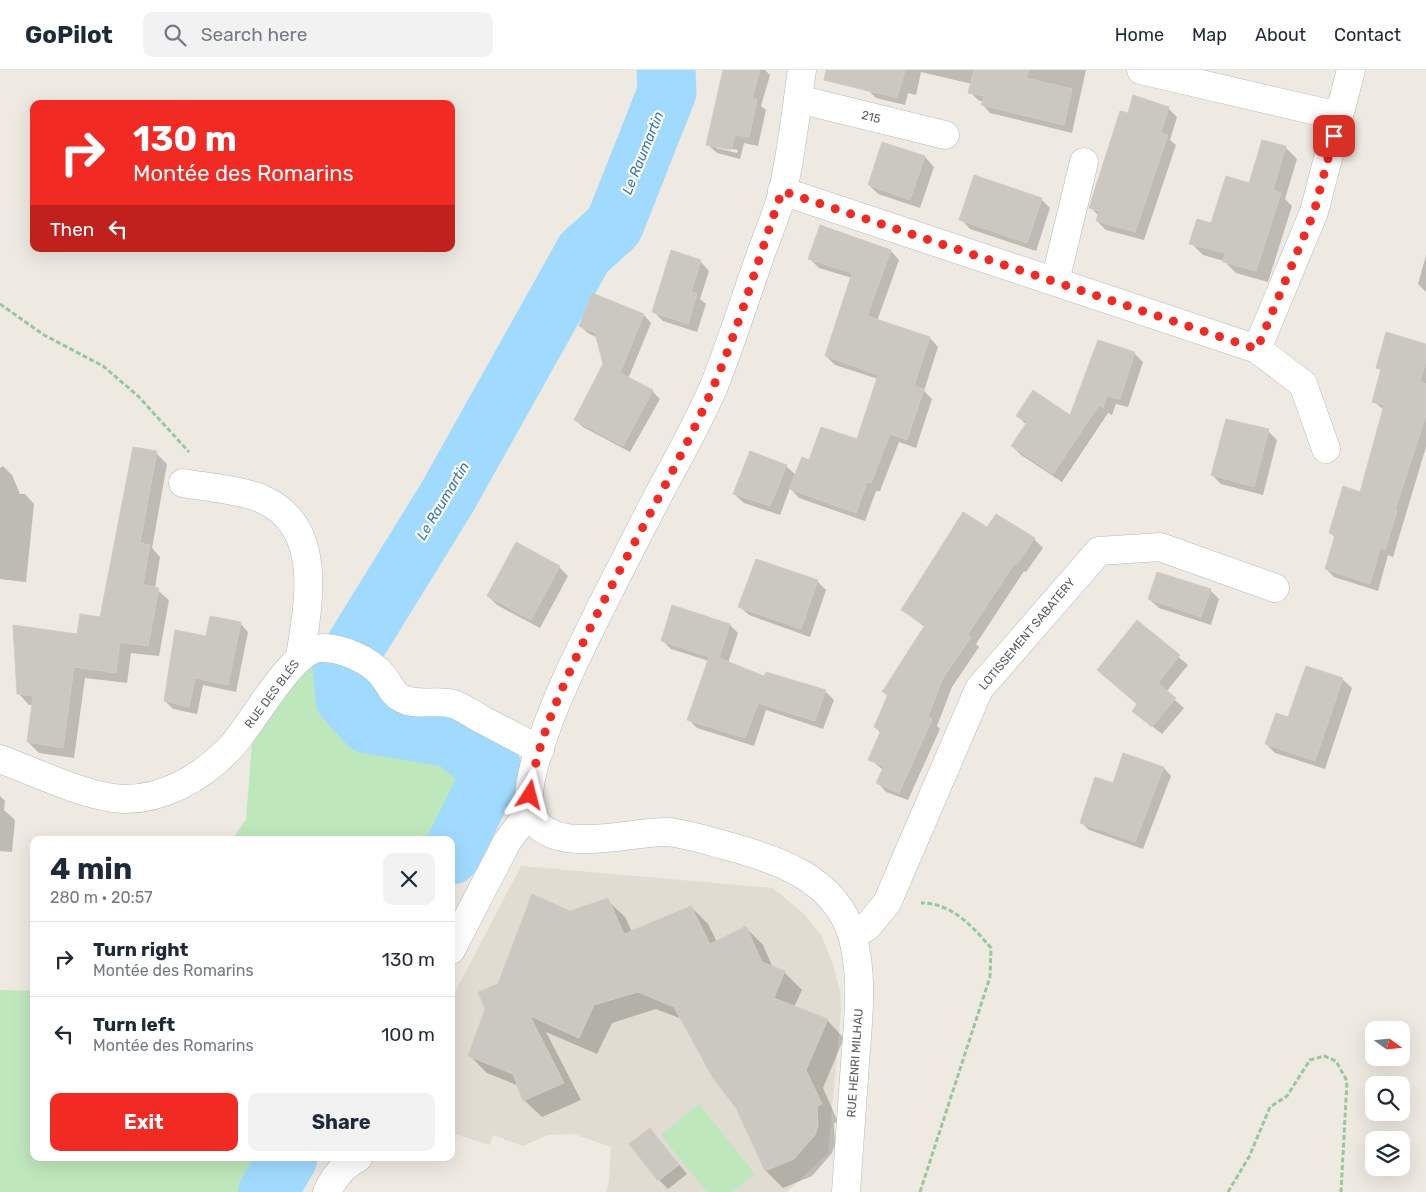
<!DOCTYPE html>
<meta charset="utf-8">
<style>
body{margin:0;font-family:Rubik,sans-serif;background:#f2f2f3;color:#1f2937;height:100vh;display:flex;flex-direction:column;font-size:19px;white-space:nowrap}
*{box-sizing:border-box;margin:0}
p{font-size:16px;color:#747a83}
.icon{flex:none;width:28px;height:28px;fill:none;stroke:currentColor;stroke-width:2;stroke-linecap:round;stroke-linejoin:round}
.map{position:relative;flex:1;overflow:hidden}
.side{position:absolute;left:30px;top:766px;width:425px;height:325px;display:flex;flex-direction:column;background:#fff;border-radius:10px;box-shadow:0 5px 20px #0002}
.side>*{flex:none}
.hud{position:absolute;left:30px;top:30px;width:425px;height:152px;border-radius:10px;box-shadow:0 5px 20px #0002;background:#f12a24;color:#fff;overflow:hidden}
.needle{width:32px;rotate:105deg}
.fabs{position:absolute;left:1365px;top:951px;display:grid;gap:10px}
.fabs a{display:grid;place-items:center;width:45px;height:45px;border-radius:10px;background:#fff;box-shadow:0 5px 20px #0002;font-size:25px}
.pin{position:absolute;display:grid;place-items:center;width:42px;height:42px;color:#fff;margin:-21px;border-radius:10px;box-shadow:0 2px 8px #0006}
.me{position:absolute;width:55px;margin:-28px;rotate:9deg;stroke-linejoin:round;filter:drop-shadow(0 0 4px #0008)}
.turn{display:flex;align-items:center;gap:18px;height:105px;padding:0 20px;font-size:22px}
.turn .icon{width:65px;height:65px;stroke-width:2.5}
.turn b{display:block;font-size:35px;line-height:42px}
.then{display:flex;align-items:center;height:48px;padding:0 20px;background:#0003;gap:10px;font-size:19px}
.round{display:grid;place-items:center;flex:none;width:52px;height:52px;border-radius:10px;background:#f2f2f3}
.head{display:flex;align-items:center;justify-content:space-between;height:85px;padding:0 20px}
h1{font-size:30px;font-weight:700;line-height:38px}
.cta{display:flex;gap:10px;margin-top:auto;padding:10px 20px}
.cta a{flex:1;height:58px;border-radius:10px;background:#f12a24;color:#fff;font-size:20px;font-weight:700;line-height:58px;text-align:center}
.cta a+a{background:#f2f2f3;color:#1f2937}
ul{padding:0;list-style:none}
li{display:flex;align-items:center;gap:15px;height:75px;padding:0 20px;border-top:1px solid #e0e1e3}
li div{flex:1}
li b{display:block;font-size:19px}
li em{font-style:normal}
header{display:flex;align-items:center;gap:30px;box-sizing:border-box;height:70px;padding:0 25px;background:#fff;border-bottom:1px solid #e0e1e3}
header strong{font-size:24px}
nav{display:flex;gap:28px;margin-inline-start:auto;font-size:18px}
.search{width:350px;height:45px;background:#f2f2f3;display:flex;align-items:center;gap:12px;box-sizing:border-box;padding:0 18px;border-radius:10px;color:#747a83;font-size:19px}
.map>svg:first-child{display:block}
.education{fill:#e0dcd2}
.green{fill:#bfe7bc}
.shadow{fill:#0003;fill-rule:evenodd}
.lines{fill:none;stroke-linecap:round;stroke-linejoin:round}
.river{stroke:#a0dbff;stroke-width:59}
.building{fill:#cbc7c1;stroke:#d3ccc0}
.street-casing{stroke:#b4b8bd;stroke-width:29}
.path{stroke:#95c8a1;stroke-width:3;stroke-dasharray:5 2.5;stroke-linecap:butt}
.street{stroke:#fff;stroke-width:28}
.route{stroke:#f12a24;stroke-width:9;stroke-dasharray:0 16.2}
.labels{text-anchor:middle;dominant-baseline:central;stroke-width:4.5;stroke-linejoin:round;paint-order:stroke}
.street-label{font-size:12px;fill:#5a5f63;stroke:#fff}
.water-label{font-size:14px;font-style:italic;fill:#3676ad;stroke:#fff}
</style>
<header>
<strong>GoPilot</strong>
<div class="search"><svg class="icon" aria-label="search" viewBox="0 0 24 24"><circle cx="10" cy="10" r="6"/><path d="M15 15l6 6"/></svg>Search here</div>
<nav><a>Home</a><a>Map</a><a>About</a><a>Contact</a></nav>
</header>
<div class="map">
<svg width="1426" height="1122" viewBox="0 0 1426 1122">
<rect width="100%" height="100%" fill="#eeeae2"/>
<polygon class="education" points="521,796 773,818 804,844 821,865 833,894 840,922 841,940 828,1083 787,1122 606,1122 609,1111 611,1077 574,1064 548,1065 523,1076 493,1065 490,1075 451,1063 451,930"/>
<g class="green">
<polygon points="308,592 365,614 514,702 451,823 451,770 232,770 246,749 252,673"/>
<polygon points="0,920 34,921 34,1088 314,1088 296,1122 0,1122"/>
<polygon points="699,1034 755,1104 732,1122 707,1122 661,1065"/>
</g>
<g class="shadow">
<path d="M 724,0 L 765,0 L 770,5 L 761,36 L 766,40 L 758,76 L 744,73 L 740,89 L 717,83 L 707,74 ZM 716,76 L 738,80 L 737,83 L 716,78 Z"/>
<polygon points="872,0 1086,0 1072,63 990,43 983,35 984,32 978,30 970,22 972,14 921,2 916,25 908,23 905,35 876,28 868,20"/>
<polygon points="1168,38 1177,47 1170,70 1176,75 1144,170 1106,160 1097,151 1099,146 1090,137 1128,45"/>
<polygon points="883,73 925,87 934,97 920,138 878,124 869,115"/>
<polygon points="1285,77 1297,89 1285,129 1292,136 1268,212 1236,203 1224,191 1203,185 1191,173 1212,155"/>
<polygon points="1041,129 1050,138 1036,181 970,159 961,149"/>
<polygon points="891,181 899,190 877,251 930,268 938,277 924,321 932,329 916,378 899,372 880,421 876,421 865,451 799,428 790,418 780,445 744,433 734,424 786,396 796,405 810,392 858,370 878,309 835,295 826,286 852,208 819,198 810,189"/>
<polygon points="1426,185 1426,222 1418,214"/>
<polygon points="700,191 709,201 700,229 706,234 697,262 663,251 654,242"/>
<polygon points="592,224 644,245 651,253 628,309 652,321 660,329 630,382 583,357 575,350 604,295 598,268 588,263 580,256"/>
<polygon points="1426,275 1426,377 1393,487 1388,485 1378,521 1334,507 1326,499 1336,468 1330,463 1361,423 1384,340 1373,331 1382,301 1378,298"/>
<polygon points="1134,283 1143,292 1128,337 1116,334 1112,345 1108,343 1062,412 1021,385 1012,376 1027,355 1017,346 1071,347"/>
<polygon points="1268,361 1277,370 1263,425 1221,414 1212,405"/>
<polygon points="156,383 167,394 152,478 160,487 155,518 169,530 159,586 131,583 127,613 85,608 74,688 39,683 28,672 33,635 29,635 18,623 79,565 101,548"/>
<polygon points="3,396 12,405 20,424 25,424 34,434 26,512 0,509 0,398"/>
<polygon points="988,458 1034,469 1043,478 1026,502 1024,501 976,574 979,577 952,617 937,656 940,659 908,730 886,722 878,713 883,700 870,689 881,663 875,657 888,627 884,622 925,557 902,540"/>
<polygon points="516,474 559,497 568,506 540,558 497,535 488,526"/>
<polygon points="817,511 826,520 810,567 749,545 739,536"/>
<polygon points="1210,520 1219,529 1211,555 1159,538 1149,529"/>
<polygon points="673,536 730,555 738,563 728,593 765,607 825,621 834,630 823,659 766,640 754,676 697,658 688,649 709,591 671,579 662,570"/>
<polygon points="1137,552 1188,595 1166,622 1184,638 1162,664 1143,649 1138,635 1098,600"/>
<polygon points="240,553 248,562 236,622 203,615 197,644 173,639 165,631 207,568"/>
<polygon points="1342,609 1352,618 1325,699 1275,683 1266,674 1289,648"/>
<polygon points="1124,685 1164,698 1171,706 1143,779 1089,760 1081,752 1113,715"/>
<polygon points="0,726 5,731 4,740 15,750 12,782 0,781"/>
<polygon points="607,830 625,847 632,862 691,837 708,854 717,872 745,857 763,875 773,898 784,902 802,920 794,937 827,950 844,968 823,1018 838,1052 834,1053 835,1074 832,1083 812,1106 783,1118 766,1101 737,1037 682,949 656,939 612,953 597,984 546,962 581,1030 542,1047 524,1030 519,1016 487,1003 470,986 499,915 570,842"/>
<polygon points="650,1060 687,1104 668,1119 659,1110"/>
</g>
<g class="lines">
<g class="river">
<polyline points="451,785 493,700 452,668 368,654 345,629 342,598 448,426 584,183 614,156 667,22 666,0"/>
<polyline points="268,1122 288,1088"/>
</g>
</g>
<g class="building">
<polygon points="723,0 760,0 752,28 757,30 749,67 735,65 731,80 706,75"/>
<polygon points="826,0 905,0 897,28 824,10"/>
<polygon points="974,0 1029,0 1026,8 1072,19 1064,55 981,35 984,26 968,23"/>
<polygon points="1133,25 1169,37 1161,63 1168,65 1135,162 1096,151 1099,141 1089,138 1120,41 1128,43"/>
<polygon points="1262,70 1286,76 1273,120 1281,123 1256,201 1223,192 1225,183 1189,174 1197,149 1211,153 1226,106 1249,113"/>
<polygon points="882,72 925,86 910,130 868,115"/>
<polygon points="974,105 1042,128 1027,173 959,150"/>
<polygon points="820,155 891,180 867,246 930,267 914,316 924,319 907,370 890,364 871,413 867,412 856,443 789,419 802,387 809,390 821,357 857,369 878,305 825,286 852,203 808,189"/>
<polygon points="671,180 701,190 691,222 697,224 688,254 652,242"/>
<polygon points="592,223 644,244 620,303 653,320 623,376 574,350 603,294 595,263 579,256"/>
<polygon points="1386,262 1426,274 1426,290 1420,312 1426,314 1426,345 1395,440 1397,441 1385,480 1380,478 1370,514 1325,499 1335,465 1329,463 1343,416 1360,422 1384,335 1372,332 1381,299 1376,298"/>
<polygon points="1098,270 1135,282 1120,329 1107,326 1103,338 1099,335 1053,404 1011,376 1027,352 1016,346 1033,320 1070,345"/>
<polygon points="1226,349 1269,359 1254,417 1211,405"/>
<polygon points="133,377 157,381 140,473 150,475 143,514 159,518 148,576 120,572 116,603 74,597 63,678 27,672 33,626 17,624 13,555 77,564 80,544 100,547"/>
<polygon points="750,381 787,395 770,436 733,424"/>
<polygon points="963,442 987,457 996,444 1035,468 1017,494 1015,493 968,564 971,567 943,608 928,647 932,649 899,723 876,713 884,696 868,690 881,660 874,657 888,624 882,622 925,555 901,540"/>
<polygon points="516,472 560,496 531,550 487,526"/>
<polygon points="756,489 818,510 801,559 738,537"/>
<polygon points="1157,502 1211,519 1201,547 1148,529"/>
<polygon points="672,535 730,554 719,588 764,606 766,602 826,620 815,651 758,633 745,668 687,650 709,587 661,571"/>
<polygon points="210,546 241,552 228,615 195,608 189,637 164,631 175,560 206,566"/>
<polygon points="1137,550 1180,585 1158,613 1176,628 1152,657 1132,641 1137,634 1097,600"/>
<polygon points="1306,596 1343,608 1315,691 1265,674 1276,643 1288,647"/>
<polygon points="1123,683 1164,697 1135,772 1080,753 1095,707 1113,713"/>
<polygon points="532,824 570,841 608,828 624,864 691,836 710,874 746,856 762,892 785,901 774,928 828,949 806,1000 822,1034 817,1036 818,1056 815,1065 794,1089 765,1101 736,1038 713,1008 674,937 638,922 594,935 579,968 530,946 564,1013 523,1031 513,1004 468,986 485,939 478,922 498,914"/>
<polygon points="650,1058 679,1095 658,1111 629,1074"/>
</g>
<g class="lines">
<defs>
<g id="street">
<path d="M 802,0 C 796,40 792,81 783,120 C 777,145 765,170 757,195 C 743,235 730,276 714,316 C 699,351 680,385 662,418 C 631,478 600,537 572,597 C 558,627 522,709 530,740 C 544,790 633,760 668,762 C 687,764 706,770 724,775 C 777,789 835,808 852,865 C 864,906 858,952 855,993 C 852,1036 849,1079 846,1122"/>
<polyline points="1141,0 1338,46"/>
<polyline points="798,29 945,65"/>
<polyline points="782,121 1257,279 1314,142 1351,0"/>
<polyline points="1055,211 1084,92"/>
<polyline points="1257,279 1303,314 1326,379"/>
<path d="M 183,413 C 205,417 242,420 262,429 C 324,456 309,533 300,586"/>
<path d="M 0,689 C 35,702 86,727 122,729 C 163,730 201,708 229,679 C 251,658 291,578 321,578 C 340,577 370,590 382,605 C 389,612 391,623 401,628 C 417,637 436,629 453,634 C 463,637 473,645 483,650 C 502,660 521,670 540,680"/>
<polyline points="852,865 867,857 887,833 979,619 1099,481 1160,477 1275,518"/>
<polyline points="451,880 507,772 530,741"/>
<path d="M 327,1122 C 334,1107 343,1095 358,1088"/>
</g>
</defs>
<use href="#street" class="street-casing"/>
<g class="path">
<polyline points="0,234 44,265 103,296 138,326 189,382"/>
<path d="M 920,1122 L 990,907 L 991,878 C 972,856 952,833 921,833"/>
<polyline points="1228,1122 1249,1087 1270,1037 1287,1026 1310,990 1324,986 1336,991 1347,1011 1341,1122"/>
</g>
<use href="#street" class="street"/>
</g>
<g class="lines">
<path class="route" d="M 530,725 C 536,674 559,625 580,579 C 618,499 663,424 701,344 C 735,273 756,195 782,121 L 1257,279 L 1314,142 L 1334,66"/>
</g>
<g class="labels">
<g class="street-label">
<text transform="translate(871 47) rotate(14)">215</text>
<text transform="translate(1027 564) rotate(-50)">LOTISSEMENT SABATERY</text>
<text transform="translate(272 624) rotate(-53)">RUE DES BLÉS</text>
<text transform="translate(855 993) rotate(-86)">RUE HENRI MILHAU</text>
</g>
<g class="water-label">
<text transform="translate(643 83) rotate(-68)">Le Raumartin</text>
<text transform="translate(443 431) rotate(-59)">Le Raumartin</text>
</g>
</g>
</svg>
<div class="fabs">
<a><svg class="needle" viewBox="-14 -14 28 28"><path d="M0-13l5 13h-10z" fill="#e53935"/><path d="M0 13l5-13h-10z" fill="#747a83"/></svg></a>
<a><svg class="icon" aria-label="search" viewBox="0 0 24 24"><circle cx="10" cy="10" r="6"/><path d="M15 15l6 6"/></svg></a>
<a><svg class="icon" aria-label="layers" viewBox="0 0 24 24"><path d="M12 4l9 5-9 5-9-5zM3 14l9 5 9-5"/></svg></a>
</div>
<div class="pin" style="left:1334px;top:66px;background:#d93025"><svg class="icon" aria-label="arrive" viewBox="0 0 24 24"><path d="M6 21V4h12l-3 4 3 4H6"/></svg></div>
<svg class="me" style="left:530px;top:725px" viewBox="-20 -20 40 40"><path d="M0-17L14 15 0 8-14 15z" fill="#f12a24" stroke="#fff" stroke-width="4"/></svg>
<div class="hud">
<div class="turn"><svg class="icon" aria-label="right" viewBox="0 0 24 24"><path d="M7 20v-9h11M14 6l5 5-5 5"/></svg><div><b>130 m</b>Montée des Romarins</div></div>
<div class="then">Then<svg class="icon" aria-label="left" viewBox="0 0 24 24"><path d="M17 20v-9H6M10 6l-5 5 5 5"/></svg></div>
</div>
<section class="side">
<div class="head"><div><h1>4 min</h1><p>280 m · 20:57</p></div><a class="round"><svg class="icon" aria-label="close" viewBox="0 0 24 24"><path d="M6 6l12 12M18 6L6 18"/></svg></a></div>
<ul>
<li><svg class="icon" aria-label="right" viewBox="0 0 24 24"><path d="M7 20v-9h11M14 6l5 5-5 5"/></svg><div><b>Turn right</b><p>Montée des Romarins</p></div><em>130 m</em></li>
<li><svg class="icon" aria-label="left" viewBox="0 0 24 24"><path d="M17 20v-9H6M10 6l-5 5 5 5"/></svg><div><b>Turn left</b><p>Montée des Romarins</p></div><em>100 m</em></li>
</ul>
<div class="cta"><a>Exit</a><a>Share</a></div>
</section>
</div>
